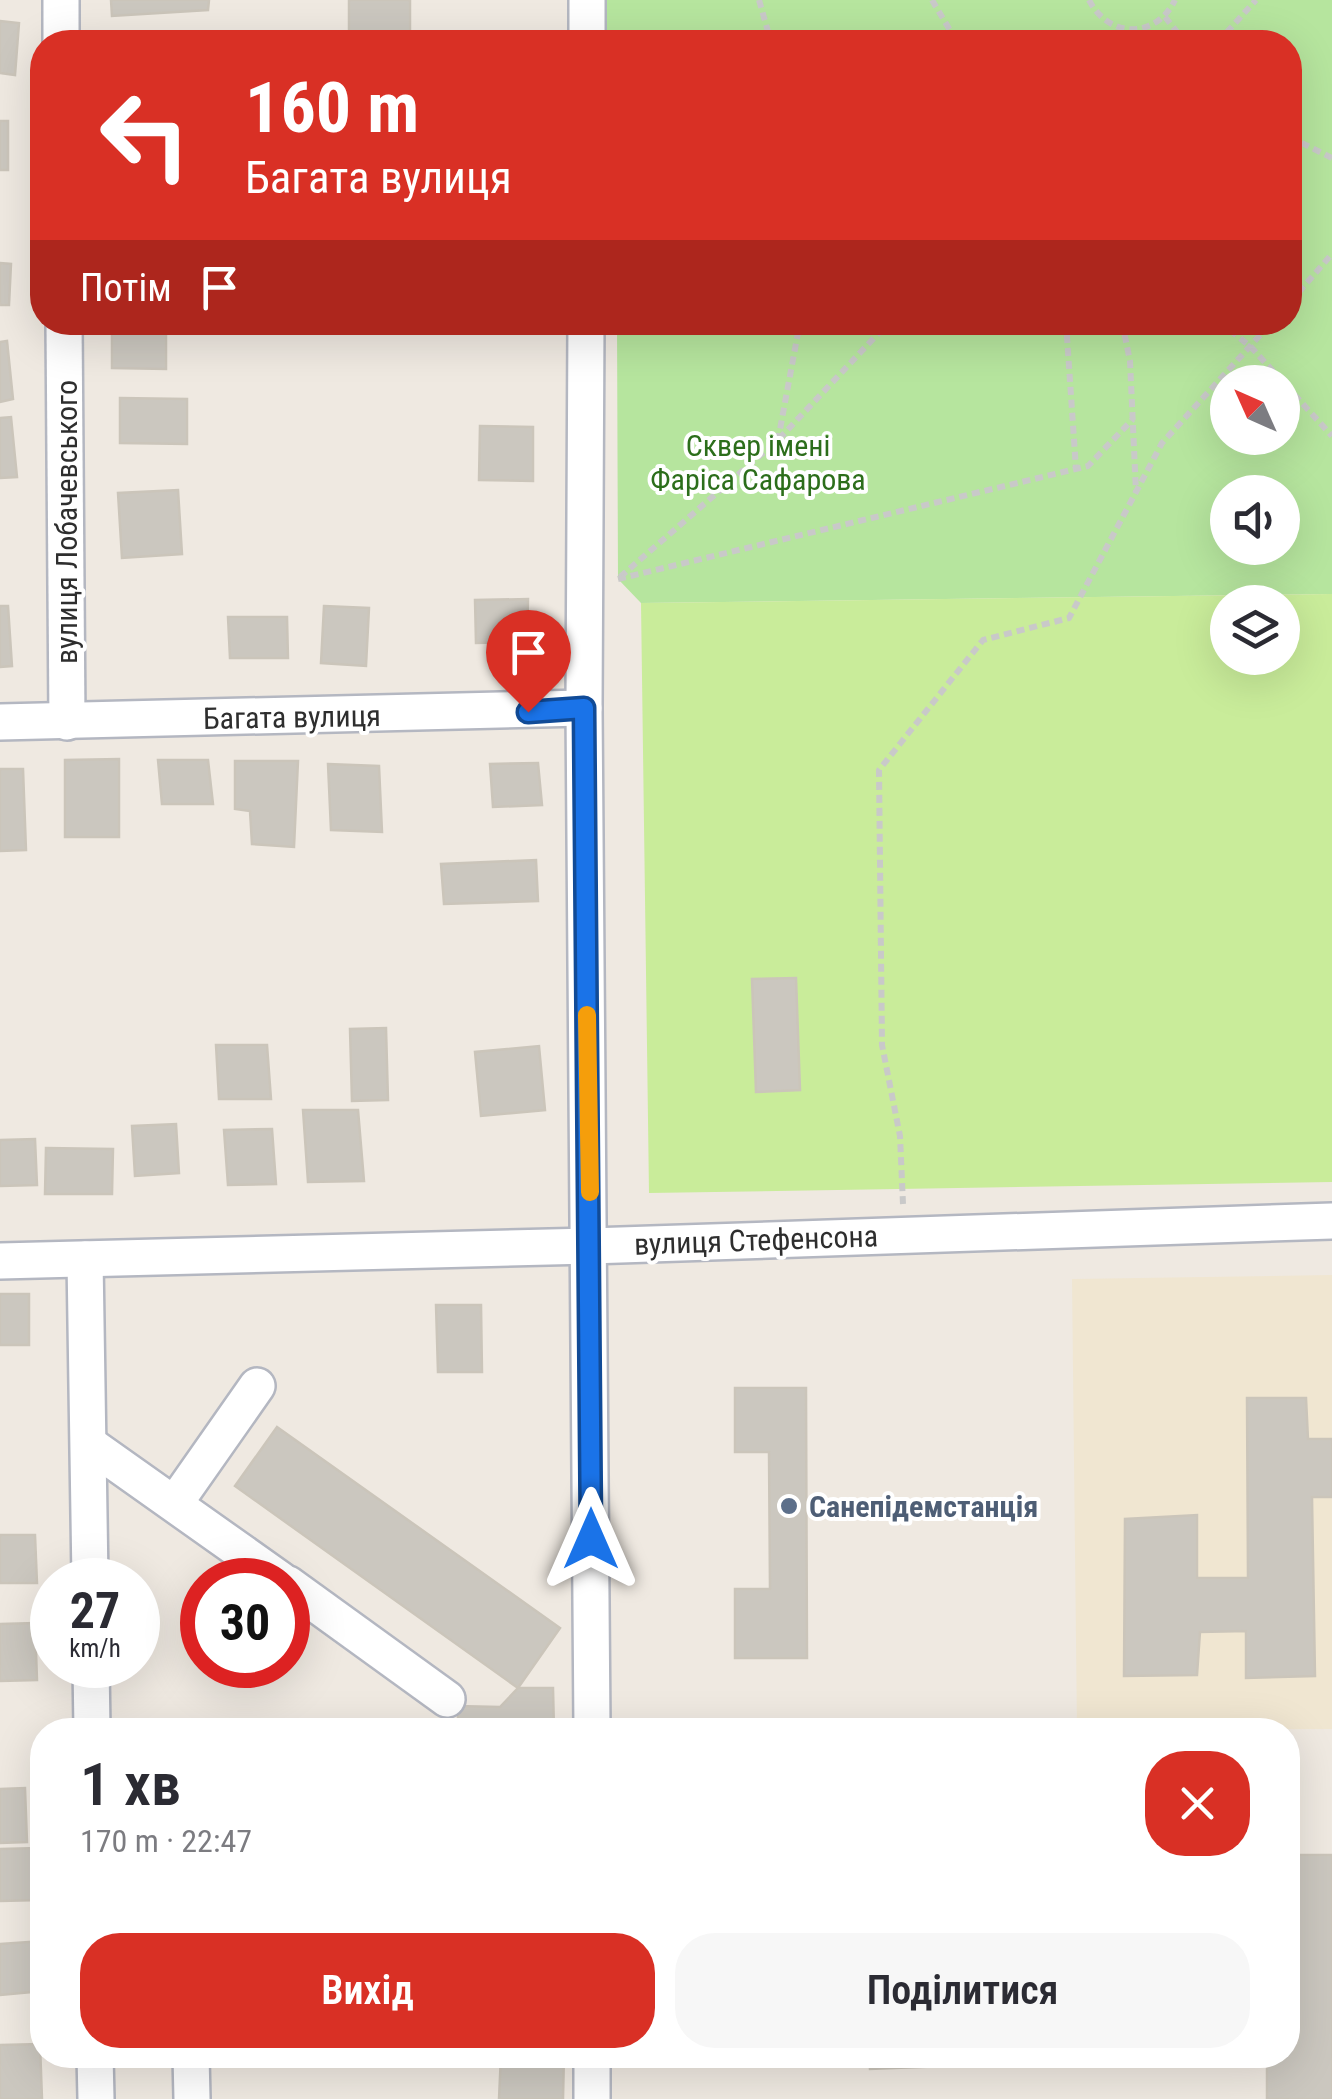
<!DOCTYPE html>
<html lang="uk">
<meta charset="utf-8">
<style>
body{margin:0;font-family:"Roboto Condensed",sans-serif;background:#f7f7f7;color:#2b2b33;height:100vh;display:flex;flex-direction:column;font-size:38px;white-space:nowrap}
*{box-sizing:border-box;margin:0}
p{font-size:32px;color:#7c7c81}
.icon{flex:none;width:55px;height:55px;fill:none;stroke:currentColor;stroke-width:2;stroke-linecap:round;stroke-linejoin:round}
.map{position:relative;flex:1;overflow:hidden}
.sheet{position:absolute;left:30px;top:1718px;width:1270px;height:350px;display:flex;flex-direction:column;background:#fff;border-radius:40px;box-shadow:0 10px 40px #0002}
.sheet>*{flex:none}
.hud{position:absolute;left:30px;top:30px;width:1272px;height:305px;border-radius:40px;box-shadow:0 10px 40px #0002;background:#d93025;color:#fff;overflow:hidden}
.needle{width:65px;rotate:315deg}
.buttons{position:absolute;left:1210px;top:365px;display:grid;gap:20px}
.buttons a{display:grid;place-items:center;width:90px;height:90px;border-radius:50%;background:#fff;box-shadow:0 10px 40px #0002;font-size:50px}
.speed{position:absolute;left:30px;top:1558px;display:flex;gap:20px;font-size:50px;font-weight:700;text-align:center}
.speed>*{display:grid;place-content:center;width:130px;height:130px;border-radius:50%;background:#fff;box-shadow:0 10px 40px #0002;line-height:1}
.speed small{font-size:25px;font-weight:400}
.speed .limit{border:15px solid #d22;background:#fff;color:#111}
.pin{position:absolute;display:grid;place-items:center;width:85px;height:85px;color:#fff;margin:-102px -42px;border-radius:50% 50% 50% 0;rotate:-45deg;box-shadow:0 0 10px #0007}
.pin .icon{rotate:45deg}
.me{position:absolute;width:110px;margin:-55px;rotate:0deg;stroke-linejoin:round;filter:drop-shadow(0 0 8px #0008)}
.turn{display:flex;align-items:center;gap:35px;height:210px;padding:0 50px;font-size:45px}
.turn .icon{width:130px;height:130px;stroke-width:2.5}
.turn b{display:block;font-size:70px;line-height:85px}
.then{display:flex;align-items:center;height:95px;padding:0 50px;background:#0003;gap:20px;font-size:38px}
.round{display:grid;place-items:center;flex:none;width:105px;height:105px;border-radius:40px;background:#f7f7f7}
.summary{display:flex;align-items:center;justify-content:space-between;height:170px;padding:0 50px}
h1{font-size:60px;font-weight:600;line-height:75px}
.button{display:flex;gap:20px;margin-top:auto;padding:20px 50px}
.button a{flex:1;height:115px;border-radius:40px;background:#d93025;color:#fff;font-size:40px;font-weight:600;line-height:115px;text-align:center}
.button a+a{background:#f7f7f7;color:#2b2b33}
.map>svg:first-child{display:block}
.education{fill:#f0e6d1}
.green{fill:#b6e59e;fill-rule:evenodd}
.pitch{fill:#c9ec9a;fill-rule:evenodd}
.building{fill:#cbc7bf;stroke:#cbc5ba;stroke-width:2.5}
.lines{fill:none;stroke-linecap:round;stroke-linejoin:round}
.minor-casing{stroke:#b4b7c1;stroke-width:40}
.path{stroke:#c9c9c9;stroke-width:6;stroke-dasharray:8 5;stroke-linecap:butt}
.minor{stroke:#fff;stroke-width:35}
.route-casing{stroke:#114b97;stroke-width:25}
.route{stroke:#1a73e8;stroke-width:18}
.slow{stroke:#f59e0b;stroke-width:18}
.service-dot{fill:#5c6f8a;stroke:#fff;stroke-width:4}
.labels{text-anchor:middle;dominant-baseline:central;stroke-width:8;stroke-linejoin:round;paint-order:stroke}
.park-label{font-size:30px;fill:#2c6e1b;stroke:#fff}
.street-label{font-size:30px;fill:#2e2e2e;stroke:#fff}
.service-label{font-size:30px;font-weight:bold;fill:#4e5e75;stroke:#fff;text-anchor:start}
</style>
<div class="map">
<svg width="1332" height="2099" viewBox="0 0 1332 2099">
<rect width="100%" height="100%" fill="#efe9e1"/>
<polygon class="education" points="1332,1275 1332,1729 1077,1730 1072,1279"/>
<path class="green" d="M 599,0 L 1332,0 L 1332,594 L 641,603 L 618,579 L 617,323 L 1290,322 L 1290,42 L 598,42 ZM 1228,382 L 1282,382 L 1282,438 L 1228,438 ZM 1228,492 L 1282,492 L 1282,548 L 1228,548 Z"/>
<path class="pitch" d="M 1332,594 L 1332,1182 L 649,1193 L 641,603 ZM 1228,602 L 1282,602 L 1282,658 L 1228,658 Z"/>
<g class="building">
<polygon points="111,0 209,0 208,10 112,16"/>
<polygon points="349,0 410,0 410,36 349,34"/>
<polygon points="0,21 19,23 15,75 0,73"/>
<rect x="0" y="121" width="8" height="49"/>
<polygon points="0,263 11,264 9,305 0,305"/>
<polygon points="112,322 166,322 166,369 112,368"/>
<polygon points="7,341 13,399 0,402 0,342"/>
<polygon points="120,398 187,399 187,444 120,443"/>
<polygon points="11,417 17,477 0,478 0,418"/>
<polygon points="480,426 533,427 533,481 479,480"/>
<polygon points="178,490 182,554 122,558 118,493"/>
<polygon points="528,599 527,642 476,643 475,600"/>
<polygon points="0,606 8,606 12,666 0,667"/>
<polygon points="324,606 369,608 366,666 321,663"/>
<polygon points="228,617 287,617 288,658 230,658"/>
<polygon points="119,759 119,837 65,837 65,760"/>
<polygon points="158,760 208,760 213,804 162,804"/>
<polygon points="235,761 298,761 294,847 252,844 250,811 235,809"/>
<polygon points="538,763 542,805 493,807 490,764"/>
<polygon points="328,764 379,766 382,832 331,830"/>
<polygon points="0,769 23,769 26,850 0,851"/>
<polygon points="536,860 538,901 444,904 441,864"/>
<polygon points="796,978 800,1090 756,1092 752,979"/>
<polygon points="386,1028 388,1100 352,1101 350,1029"/>
<polygon points="216,1045 267,1045 271,1099 219,1099"/>
<polygon points="539,1046 545,1110 481,1116 475,1052"/>
<polygon points="303,1110 358,1110 364,1181 308,1182"/>
<polygon points="176,1124 179,1173 135,1176 132,1126"/>
<polygon points="272,1129 276,1184 228,1185 224,1130"/>
<polygon points="35,1139 37,1185 0,1186 0,1140"/>
<polygon points="46,1148 113,1149 112,1194 45,1194"/>
<rect x="0" y="1294" width="29" height="51"/>
<polygon points="436,1305 481,1305 482,1372 438,1372"/>
<polygon points="735,1388 806,1388 807,1658 735,1658 735,1589 770,1589 769,1452 735,1452"/>
<polygon points="1247,1398 1306,1398 1308,1439 1332,1439 1332,1497 1312,1497 1315,1676 1246,1678 1246,1631 1200,1632 1197,1675 1124,1676 1125,1519 1197,1515 1197,1578 1248,1578"/>
<polygon points="277,1427 560,1628 518,1688 235,1486"/>
<polygon points="0,1535 35,1535 37,1583 0,1583"/>
<polygon points="35,1623 37,1680 0,1681 0,1624"/>
<polygon points="518,1688 553,1688 554,1730 458,1730 458,1706 500,1707"/>
<polygon points="25,1788 27,1842 0,1843 0,1789"/>
<polygon points="38,1848 40,1900 0,1901 0,1849"/>
<polygon points="1288,1855 1332,1855 1332,2099 1267,2099 1267,2055 1288,2055"/>
<polygon points="42,1941 42,1991 0,1995 0,1944"/>
<polygon points="40,2044 42,2099 0,2099 0,2045"/>
<polygon points="501,2055 564,2055 563,2099 499,2099"/>
<polygon points="869,2055 1027,2055 1027,2063 870,2069"/>
</g>
<g class="lines">
<defs>
<g id="minor">
<polyline points="61,0 61,42"/>
<polyline points="587,42 587,0"/>
<polyline points="64,322 67,722"/>
<polyline points="586,322 584,708 592,1730"/>
<polyline points="0,722 584,708"/>
<polyline points="85,1259 90,1580"/>
<polyline points="0,1261 590,1246 1332,1221"/>
<polyline points="89,1444 281,1580"/>
<polyline points="175,1503 257,1386"/>
<polyline points="288,1584 447,1699"/>
<polyline points="91,1665 92,1730"/>
<polyline points="95,2055 96,2099"/>
<polyline points="191,2055 192,2099"/>
<polyline points="592,2055 592,2099"/>
</g>
</defs>
<use href="#minor" class="minor-casing"/>
<g class="path">
<polyline points="759,0 771,42"/>
<polyline points="932,0 957,42"/>
<path d="M 1089,0 C 1109,39 1156,39 1175,0"/>
<polyline points="1165,17 1185,42"/>
<polyline points="1114,42 1119,28"/>
<polyline points="1218,42 1256,0"/>
<polyline points="1290,137 1332,158"/>
<polyline points="1290,302 1332,254"/>
<polyline points="1066,322 1076,469"/>
<polyline points="1122,322 1130,361 1136,492"/>
<polyline points="1220,322 1251,347 1332,436"/>
<polyline points="779,439 889,322"/>
<polyline points="620,577 778,440 800,322"/>
<polyline points="618,579 1088,466 1133,419"/>
<polyline points="903,1204 900,1136 882,1045 879,770 983,640 1069,618 1162,443 1272,322"/>
</g>
<use href="#minor" class="minor"/>
</g>
<g class="lines">
<defs>
<polyline id="route" points="528,712 584,708 591,1539"/>
</defs>
<use href="#route" class="route-casing"/>
<use href="#route" class="route"/>
<polyline class="slow" points="587,1015 590,1192"/>
</g>
<circle class="service-dot" cx="789" cy="1506" r="10"/>
<g class="labels">
<g class="park-label">
<text x="758" y="445">Сквер імені<tspan x="758" dy="34">Фаріса Сафарова</tspan></text>
</g>
<g class="street-label">
<text transform="translate(66 522) rotate(-90)">вулиця Лобачевського</text>
<text transform="translate(292 717) rotate(-1)">Багата вулиця</text>
<text transform="translate(756 1240) rotate(-2)">вулиця Стефенсона</text>
</g>
<g class="service-label">
<text x="809" y="1506">Санепідемстанція</text>
</g>
</g>
</svg>
<div class="buttons">
<a><svg class="needle" viewBox="-14 -14 28 28"><path d="M0-13l5 13h-10z" fill="#e53935"/><path d="M0 13l5-13h-10z" fill="#7c7c81"/></svg></a>
<a><svg class="icon" aria-label="sound" viewBox="0 0 24 24"><path d="M4 9h4l5-4v14l-5-4H4zM17 9q2 3 0 6"/></svg></a>
<a><svg class="icon" aria-label="layers" viewBox="0 0 24 24"><path d="M12 4l9 5-9 5-9-5zM3 14l9 5 9-5"/></svg></a>
</div>
<div class="speed"><div>27<small>km/h</small></div><div class="limit">30</div></div>
<div class="pin" style="left:528px;top:712px;background:#d93025"><svg class="icon" aria-label="arrive" viewBox="0 0 24 24"><path d="M6 21V4h12l-3 4 3 4H6"/></svg></div>
<svg class="me" style="left:591px;top:1539px" viewBox="-20 -20 40 40"><path d="M0-17L14 15 0 8-14 15z" fill="#1a73e8" stroke="#fff" stroke-width="4"/></svg>
<div class="hud">
<div class="turn"><svg class="icon" aria-label="left" viewBox="0 0 24 24"><path d="M17 20v-9H6M10 6l-5 5 5 5"/></svg><div><b>160 m</b>Багата вулиця</div></div>
<div class="then">Потім<svg class="icon" aria-label="arrive" viewBox="0 0 24 24"><path d="M6 21V4h12l-3 4 3 4H6"/></svg></div>
</div>
<section class="sheet">
<div class="summary"><div><h1>1 хв</h1><p>170 m · 22:47</p></div><a class="round" style="background:#d93025;color:#fff"><svg class="icon" aria-label="close" viewBox="0 0 24 24"><path d="M6 6l12 12M18 6L6 18"/></svg></a></div>
<div class="button"><a>Вихід</a><a>Поділитися</a></div>
</section>
</div>
